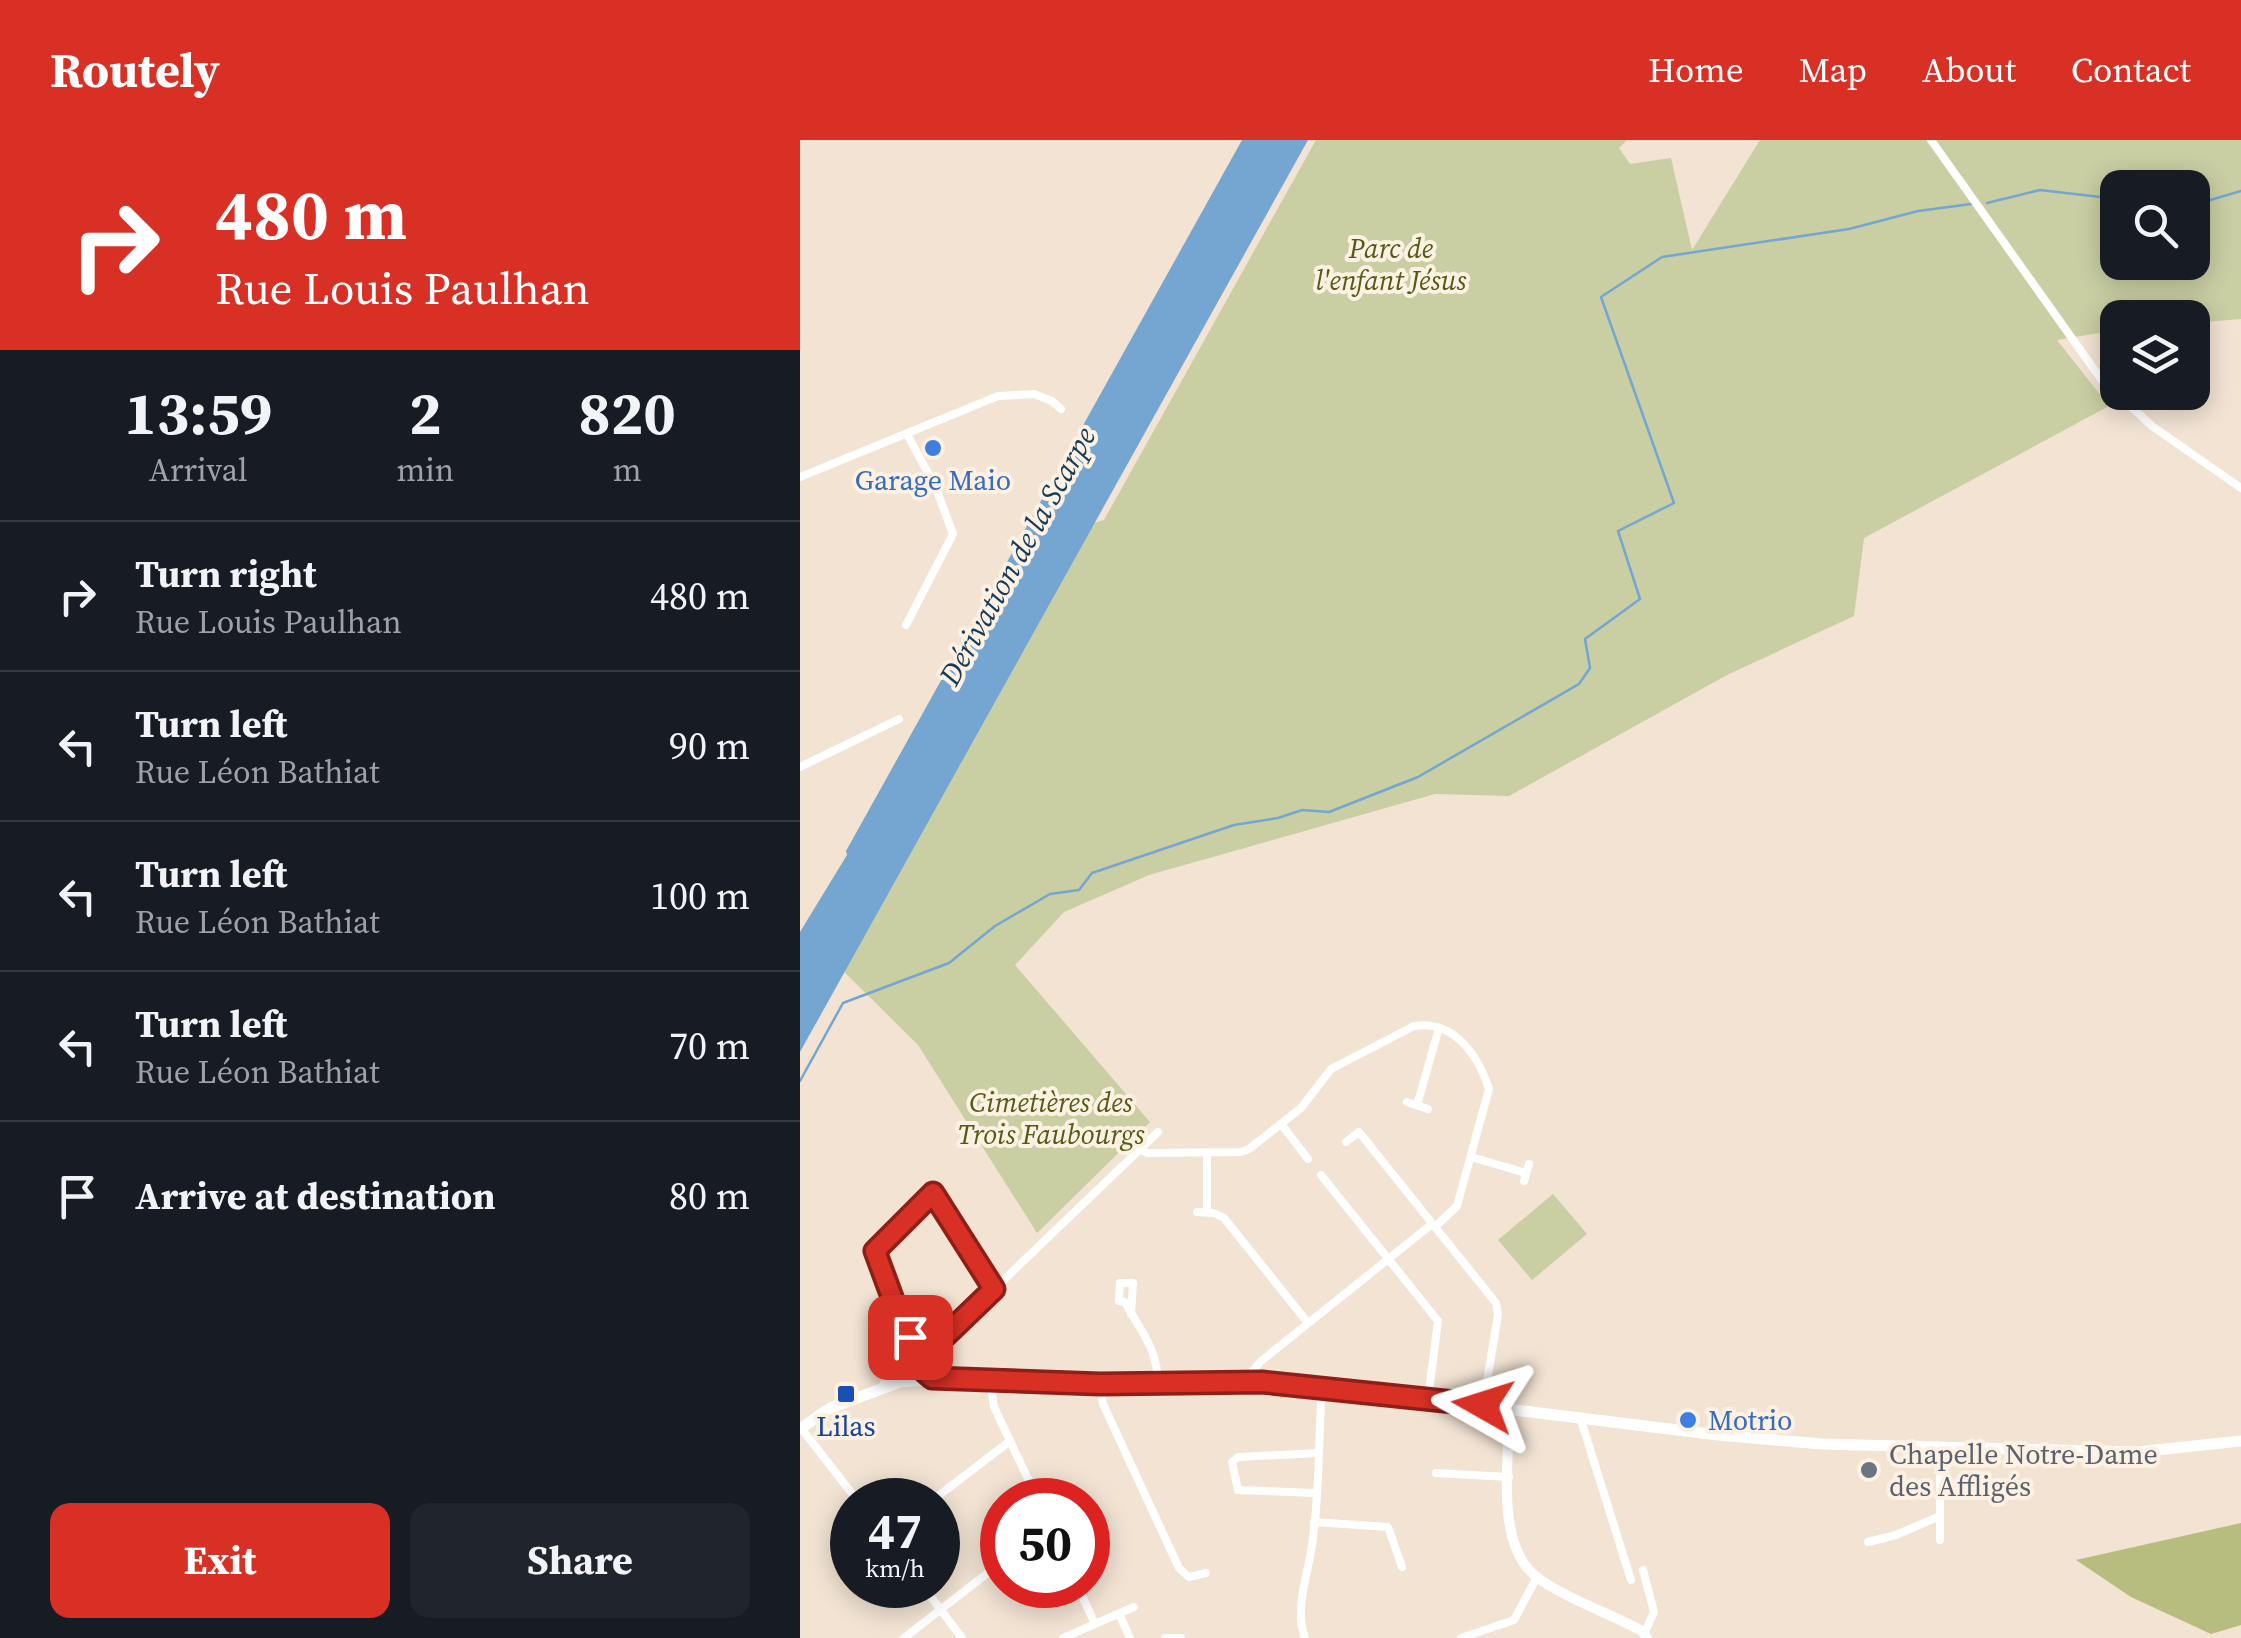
<!DOCTYPE html>
<meta charset="utf-8">
<style>
body{margin:0;font-family:"Source Serif 4",serif;background:#20242c;color:#f1f3f6;height:100vh;display:flex;flex-direction:column;font-size:38px;white-space:nowrap}
*{box-sizing:border-box;margin:0}
p{font-size:32px;color:#9ea1a6}
.icon{flex:none;width:55px;height:55px;fill:none;stroke:currentColor;stroke-width:2;stroke-linecap:round;stroke-linejoin:round}
.map{position:relative;flex:1;overflow:hidden}
.panel{display:flex;flex-direction:column;background:#171b24;width:800px}
.panel>*{flex:none}
.top-card{background:#d93025;color:#fff;overflow:hidden}
.controls{position:absolute;left:1300px;top:30px;display:grid;gap:20px}
.controls a{display:grid;place-items:center;width:110px;height:110px;border-radius:20px;background:#171b24;box-shadow:0 5px 25px #0003;font-size:50px}
.speed{position:absolute;left:30px;top:1338px;display:flex;gap:20px;font-size:50px;font-weight:700;text-align:center}
.speed>*{display:grid;place-content:center;width:130px;height:130px;border-radius:50%;background:#171b24;box-shadow:0 5px 25px #0003;line-height:1}
.speed small{font-size:25px;font-weight:400}
.speed .limit{border:15px solid #d22;background:#fff;color:#111}
.pin{position:absolute;display:grid;place-items:center;width:85px;height:85px;color:#fff;margin:-42px;border-radius:20px;box-shadow:0 5px 15px #0006}
.me{position:absolute;width:110px;margin:-55px;rotate:276deg;stroke-linejoin:round;filter:drop-shadow(0 0 8px #0008)}
.turn{display:flex;align-items:center;gap:35px;height:210px;padding:0 50px;font-size:45px}
.turn .icon{width:130px;height:130px;stroke-width:2.5}
.turn b{display:block;font-size:70px;line-height:85px}
.eta{display:flex;justify-content:space-evenly;align-items:center;height:170px;text-align:center}
.eta b{font-size:60px;font-weight:700;line-height:70px}
.button{display:flex;gap:20px;margin-top:auto;padding:20px 50px}
.button a{flex:1;height:115px;border-radius:20px;background:#d93025;color:#fff;font-size:40px;font-weight:700;line-height:115px;text-align:center}
.button a+a{background:#20242c;color:#f1f3f6}
ul{padding:0;list-style:none}
li{display:flex;align-items:center;gap:30px;height:150px;padding:0 50px;border-top:2px solid #363941}
li div{flex:1}
li b{display:block;font-size:38px}
li em{font-style:normal}
header{display:flex;align-items:center;gap:60px;box-sizing:border-box;height:140px;padding:0 50px;background:#d93025;color:#fff}
header strong{font-size:48px}
nav{display:flex;gap:55px;margin-inline-start:auto;font-size:35px}
main{display:flex;flex:1;min-height:0}
.map>svg:first-child{display:block}
.green{fill:#c9cea3;fill-rule:evenodd}
.forest{fill:#b7bd7f}
.water{fill:#74a6d1}
.lines{fill:none;stroke-linecap:round;stroke-linejoin:round}
.stream{stroke:#74a6d1;stroke-width:2.5}
.minor{stroke:#fff;stroke-width:8}
.tertiary{stroke:#fff;stroke-width:10}
.secondary{stroke:#fff;stroke-width:11}
.route-casing{stroke:#8d1f18;stroke-width:25}
.route{stroke:#d93025;stroke-width:18}
.shop-dot{fill:#3f7fe0;stroke:#fdf1e4;stroke-width:4}
.transit-dot{fill:#1a4fb4;stroke:#fdf1e4;stroke-width:4}
.worship-dot{fill:#6b7280;stroke:#fdf1e4;stroke-width:4}
.labels{text-anchor:middle;dominant-baseline:central;stroke-width:8;stroke-linejoin:round;paint-order:stroke}
.park-label{font-size:28px;font-style:italic;fill:#565a15;stroke:#fdf1e4}
.shop-label{font-size:28px;fill:#366cbe;stroke:#fdf1e4}
.transit-label{font-size:28px;fill:#164399;stroke:#fdf1e4}
.worship-label{font-size:28px;fill:#5b616d;stroke:#fdf1e4;text-anchor:start}
.water-label{font-size:30px;font-style:italic;fill:#163c5a;stroke:#fdf1e4}
</style>
<header>
<strong>Routely</strong>
<nav><a>Home</a><a>Map</a><a>About</a><a>Contact</a></nav>
</header>
<main>
<section class="panel">
<div class="top-card">
<div class="turn"><svg class="icon" aria-label="right" viewBox="0 0 24 24"><path d="M7 20v-9h11M14 6l5 5-5 5"/></svg><div><b>480 m</b>Rue Louis Paulhan</div></div>
</div>
<div class="eta">
<div><b>13:59</b><p>Arrival</p></div>
<div><b>2</b><p>min</p></div>
<div><b>820</b><p>m</p></div>
</div>
<ul>
<li><svg class="icon" aria-label="right" viewBox="0 0 24 24"><path d="M7 20v-9h11M14 6l5 5-5 5"/></svg><div><b>Turn right</b><p>Rue Louis Paulhan</p></div><em>480 m</em></li>
<li><svg class="icon" aria-label="left" viewBox="0 0 24 24"><path d="M17 20v-9H6M10 6l-5 5 5 5"/></svg><div><b>Turn left</b><p>Rue Léon Bathiat</p></div><em>90 m</em></li>
<li><svg class="icon" aria-label="left" viewBox="0 0 24 24"><path d="M17 20v-9H6M10 6l-5 5 5 5"/></svg><div><b>Turn left</b><p>Rue Léon Bathiat</p></div><em>100 m</em></li>
<li><svg class="icon" aria-label="left" viewBox="0 0 24 24"><path d="M17 20v-9H6M10 6l-5 5 5 5"/></svg><div><b>Turn left</b><p>Rue Léon Bathiat</p></div><em>70 m</em></li>
<li><svg class="icon" aria-label="arrive" viewBox="0 0 24 24"><path d="M6 21V4h12l-3 4 3 4H6"/></svg><div><b>Arrive at destination</b></div><em>80 m</em></li>
</ul>
<div class="button"><a>Exit</a><a>Share</a></div>
</section>
<div class="map">
<svg width="1441" height="1498" viewBox="0 0 1441 1498">
<rect width="100%" height="100%" fill="#f2e3d3"/>
<g class="green">
<path d="M 516,0 L 827,0 L 819,8 L 830,24 L 871,18 L 892,110 L 960,0 L 1441,0 L 1441,179 L 1393,183 L 1392,178 L 1318,178 L 1317,190 L 1257,200 L 1309,266 L 1064,398 L 1054,476 L 927,535 L 709,656 L 635,654 L 349,735 L 264,772 L 215,825 L 350,982 L 237,1093 L 118,905 L 11,799 L 234,401 L 304,380 ZM 1318,48 L 1392,48 L 1392,122 L 1318,122 Z"/>
<polygon points="753,1054 787,1094 732,1140 698,1100"/>
</g>
<polygon class="forest" points="1441,1383 1441,1485 1411,1494 1331,1457 1276,1420"/>
<polygon class="water" points="442,0 508,0 0,912 0,792 47,715 46,711"/>
<g class="lines">
<g class="stream">
<polyline points="1392,62 1400,63 1441,51"/>
<polyline points="1187,63 1240,50 1318,59"/>
<polyline points="0,941 43,863 149,823 195,786 250,754 279,750 292,733 434,685 478,678 502,670 529,672 618,637 779,544 790,528 785,499 840,459 818,391 874,363 801,157 862,117 1049,89 1118,71 1171,64"/>
</g>
<g class="minor">
<polyline points="1131,0 1301,239 1352,286 1441,348"/>
<polyline points="0,337 198,256 234,254 252,261 261,269"/>
<polyline points="106,485 153,394 136,348 107,294"/>
<polyline points="0,627 99,579"/>
<polyline points="607,962 628,969"/>
<polyline points="617,965 639,888"/>
<polyline points="481,984 508,1019"/>
<polyline points="546,1002 559,992 696,1163 698,1175 683,1265"/>
<path d="M 339,1010 L 348,1013 L 441,1012 L 449,1009 L 501,968 L 531,929 L 614,886 C 654,880 678,915 689,949 L 657,1066 L 635,1087"/>
<polyline points="407,1013 407,1072"/>
<polyline points="671,1017 726,1033"/>
<polyline points="521,1035 638,1181 628,1259"/>
<polyline points="724,1041 729,1024"/>
<polyline points="397,1072 414,1073 424,1078 508,1183"/>
<path d="M 331,1174 L 333,1143 L 320,1143 L 319,1161 L 325,1162 C 341,1192 357,1207 358,1243"/>
<polyline points="110,1197 106,1195 75,1111 133,1053 194,1149"/>
<polyline points="116,1224 358,992"/>
<polyline points="190,1240 194,1267 238,1360"/>
<polyline points="452,1241 453,1231 460,1222 632,1084"/>
<polyline points="300,1244 303,1264 379,1428 389,1437 406,1433"/>
<polyline points="780,1277 831,1440"/>
<polyline points="1,1288 57,1360"/>
<polyline points="636,1333 709,1337"/>
<polyline points="516,1353 438,1350 432,1322 438,1317 518,1313"/>
<polyline points="133,1360 210,1301"/>
<polyline points="514,1382 588,1387 602,1427"/>
<polyline points="1140,1400 1140,1308"/>
<polyline points="1068,1402 1096,1395 1140,1376"/>
<polyline points="843,1430 854,1472 845,1492"/>
<polyline points="122,1445 162,1498"/>
<polyline points="277,1445 295,1484"/>
<polyline points="319,1474 330,1498"/>
<polyline points="104,1498 202,1422"/>
<polyline points="263,1498 334,1467"/>
<polyline points="365,1498 381,1498"/>
<path d="M 505,1498 C 494,1468 508,1435 512,1405 C 520,1354 518,1300 522,1248"/>
<polyline points="661,1498 714,1480 737,1437"/>
</g>
<path class="tertiary" d="M 710,1269 C 709,1318 694,1407 738,1438 C 769,1460 809,1473 842,1491 L 847,1498"/>
<g class="secondary">
<polyline points="85,1244 110,1223 138,1239"/>
<polyline points="0,1289 30,1268 100,1242 138,1239 300,1244 430,1241 585,1254 918,1295 1022,1304 1337,1312 1441,1301"/>
</g>
</g>
<g class="lines">
<defs>
<polyline id="route" points="110,1197 106,1195 75,1111 133,1053 194,1149 116,1224 132,1238 300,1244 462,1242 683,1265"/>
</defs>
<use href="#route" class="route-casing"/>
<use href="#route" class="route"/>
</g>
<g class="shop-dot">
<circle cx="133" cy="308" r="10"/>
<circle cx="888" cy="1280" r="10"/>
</g>
<rect class="transit-dot" x="36" y="1244" width="20" height="20" rx="5"/>
<circle class="worship-dot" cx="1069" cy="1330" r="10"/>
<g class="labels">
<g class="park-label">
<text x="591" y="108">Parc de<tspan x="591" dy="32">l'enfant Jésus</tspan></text>
<text x="251" y="962">Cimetières des<tspan x="251" dy="32">Trois Faubourgs</tspan></text>
</g>
<g class="shop-label">
<text x="133" y="340">Garage Maio</text>
<text x="908" y="1280" text-anchor="start">Motrio</text>
</g>
<g class="transit-label">
<text x="46" y="1286">Lilas</text>
</g>
<g class="worship-label">
<text x="1089" y="1314">Chapelle Notre-Dame<tspan x="1089" dy="32">des Affligés</tspan></text>
</g>
<g class="water-label">
<text transform="translate(217 416) rotate(-61)">Dérivation de la Scarpe</text>
</g>
</g>
</svg>
<div class="controls">
<a><svg class="icon" aria-label="search" viewBox="0 0 24 24"><circle cx="10" cy="10" r="6"/><path d="M15 15l6 6"/></svg></a>
<a><svg class="icon" aria-label="layers" viewBox="0 0 24 24"><path d="M12 4l9 5-9 5-9-5zM3 14l9 5 9-5"/></svg></a>
</div>
<div class="speed"><div>47<small>km/h</small></div><div class="limit">50</div></div>
<div class="pin" style="left:110px;top:1197px;background:#d93025"><svg class="icon" aria-label="arrive" viewBox="0 0 24 24"><path d="M6 21V4h12l-3 4 3 4H6"/></svg></div>
<svg class="me" style="left:683px;top:1265px" viewBox="-20 -20 40 40"><path d="M0-17L14 15 0 8-14 15z" fill="#d93025" stroke="#fff" stroke-width="4"/></svg>
</div>
</main>
